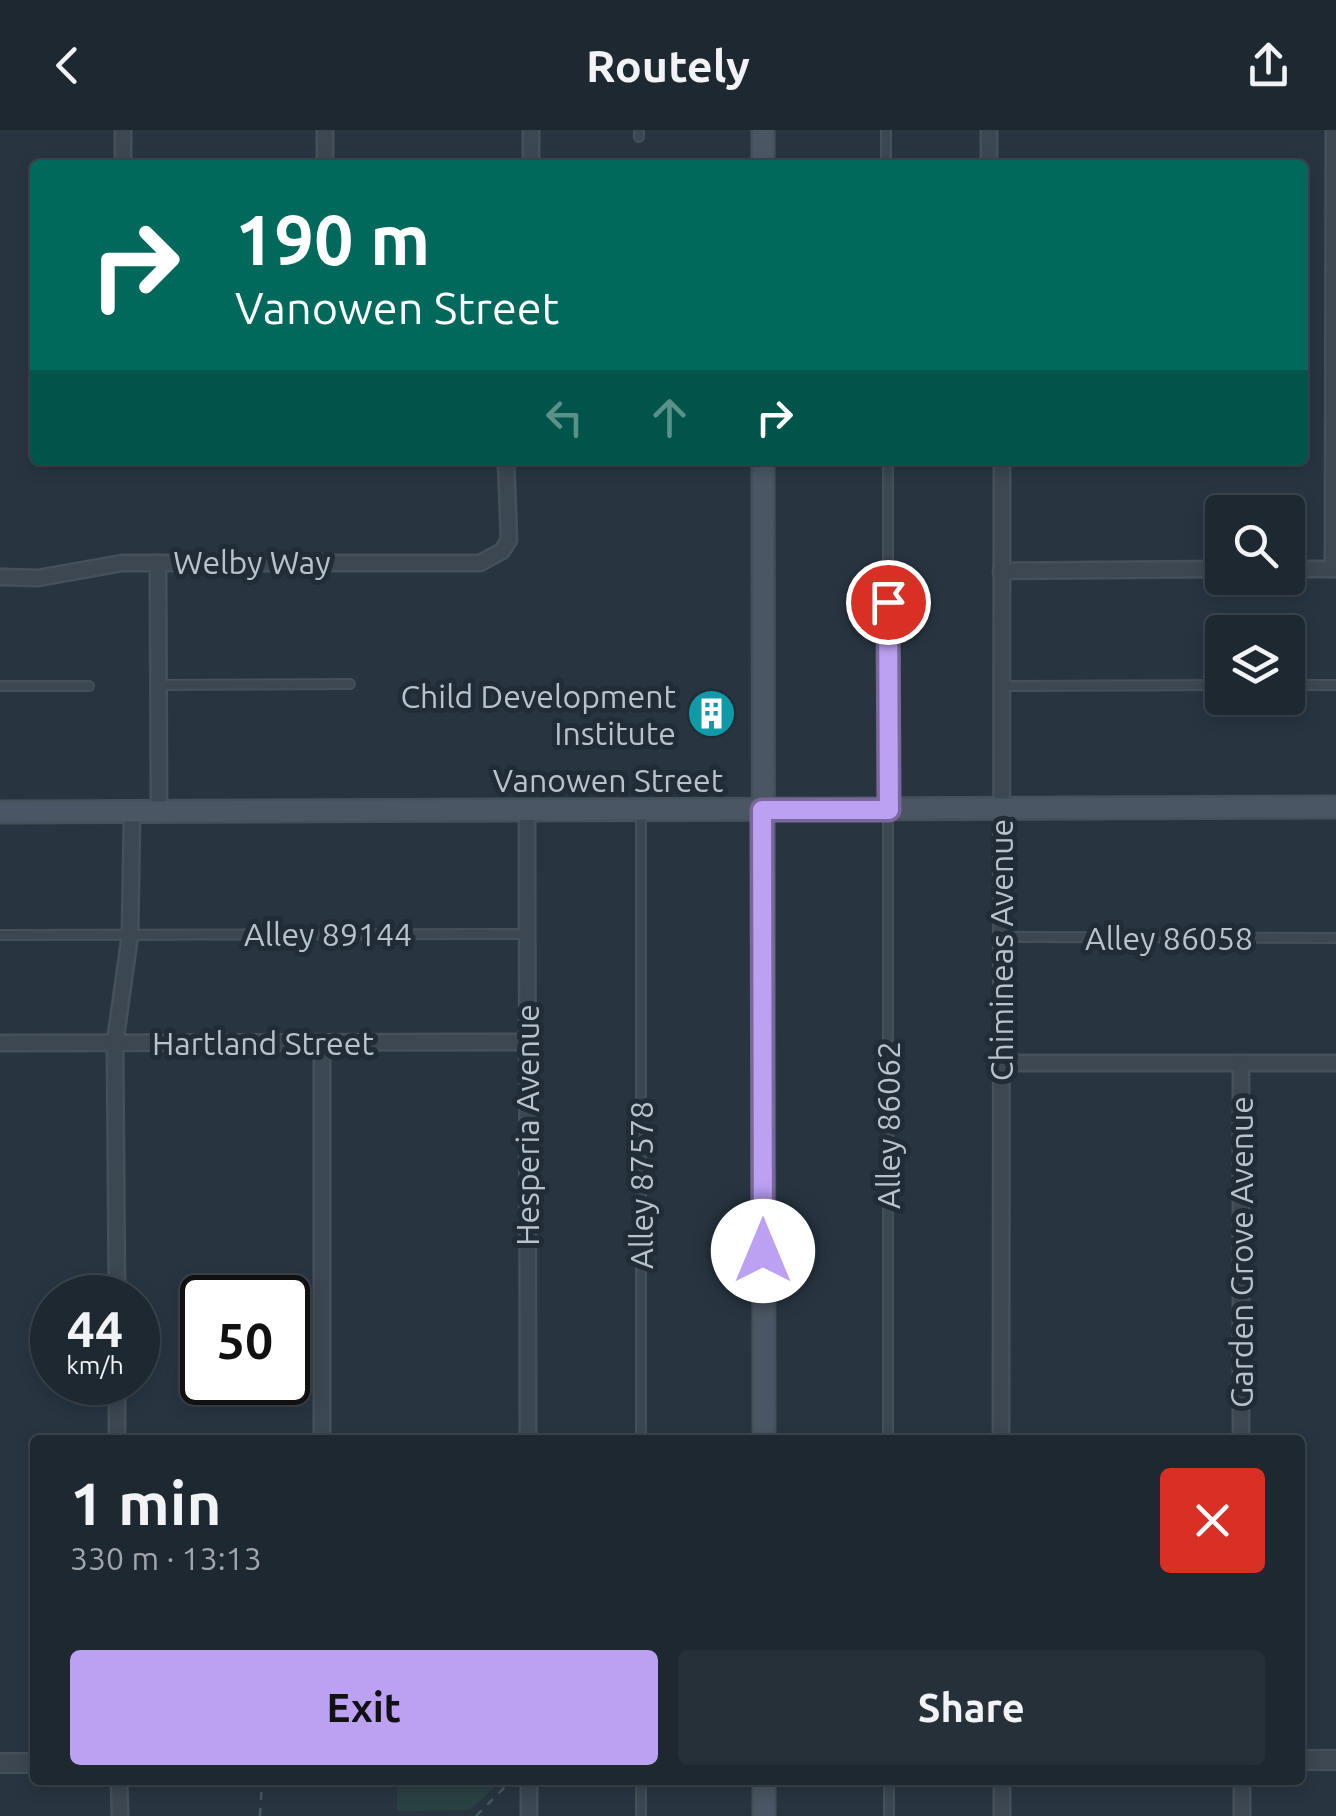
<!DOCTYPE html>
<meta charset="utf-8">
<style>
body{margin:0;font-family:Ubuntu,sans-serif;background:#263039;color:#f1f3f6;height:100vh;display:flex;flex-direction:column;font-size:38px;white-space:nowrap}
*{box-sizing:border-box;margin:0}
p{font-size:32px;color:#a1a6ab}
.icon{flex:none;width:55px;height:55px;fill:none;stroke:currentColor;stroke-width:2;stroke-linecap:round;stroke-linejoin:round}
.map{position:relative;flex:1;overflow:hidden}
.sheet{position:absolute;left:30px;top:1305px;width:1275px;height:350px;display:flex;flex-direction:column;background:#1e2831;border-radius:10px;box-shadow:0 5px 15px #0003,0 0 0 2px #3c444d}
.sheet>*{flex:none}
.top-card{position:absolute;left:30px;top:30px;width:1278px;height:305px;border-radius:10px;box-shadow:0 5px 15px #0003,0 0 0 2px #3c444d;background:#00695c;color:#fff;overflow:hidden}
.controls{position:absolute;left:1205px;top:365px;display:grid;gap:20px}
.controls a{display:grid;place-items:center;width:100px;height:100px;border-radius:10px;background:#1e2831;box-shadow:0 5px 15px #0003,0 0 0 2px #3c444d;font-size:50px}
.speed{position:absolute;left:30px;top:1145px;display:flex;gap:20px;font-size:50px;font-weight:700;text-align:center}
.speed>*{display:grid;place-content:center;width:130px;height:130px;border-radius:50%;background:#1e2831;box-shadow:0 5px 15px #0003,0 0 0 2px #3c444d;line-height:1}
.speed small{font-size:25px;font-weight:400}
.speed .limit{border:5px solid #111;border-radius:15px;background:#fff;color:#111}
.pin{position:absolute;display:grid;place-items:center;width:85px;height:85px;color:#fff;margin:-42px;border:5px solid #fff;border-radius:50%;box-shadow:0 2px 10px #0007}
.me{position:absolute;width:110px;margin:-55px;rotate:0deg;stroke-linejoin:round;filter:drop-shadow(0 0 8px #0008)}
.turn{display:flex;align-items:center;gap:35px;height:210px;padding:0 40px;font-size:45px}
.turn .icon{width:130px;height:130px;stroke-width:2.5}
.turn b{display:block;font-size:70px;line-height:85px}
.lanes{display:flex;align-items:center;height:95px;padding:0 40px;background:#0003;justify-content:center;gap:50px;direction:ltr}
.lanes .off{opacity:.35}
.round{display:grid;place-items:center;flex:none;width:105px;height:105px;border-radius:10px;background:#263039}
.summary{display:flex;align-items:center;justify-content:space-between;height:170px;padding:0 40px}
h1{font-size:60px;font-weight:600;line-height:75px}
.primary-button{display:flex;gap:20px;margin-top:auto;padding:20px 40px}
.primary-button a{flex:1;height:115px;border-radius:10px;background:#bca0f2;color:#111;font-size:40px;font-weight:600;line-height:115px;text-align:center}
.primary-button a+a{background:#263039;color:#f1f3f6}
header{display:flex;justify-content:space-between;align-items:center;height:130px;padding:0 40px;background:#1e2831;font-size:45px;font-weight:600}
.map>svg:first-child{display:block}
.green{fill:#2a4142}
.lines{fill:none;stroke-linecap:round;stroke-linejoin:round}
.service-casing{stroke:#46505a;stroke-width:12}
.minor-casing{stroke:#46505a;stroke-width:19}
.tertiary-casing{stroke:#46505a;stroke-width:22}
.secondary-casing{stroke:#46505a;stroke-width:25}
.path{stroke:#445a5a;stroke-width:2.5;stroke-dasharray:8 8;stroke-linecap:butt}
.service{stroke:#3c4751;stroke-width:8}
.minor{stroke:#3c4751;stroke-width:14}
.tertiary{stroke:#3c4751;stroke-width:18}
.secondary{stroke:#4b5664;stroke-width:20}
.route-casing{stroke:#7a689d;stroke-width:25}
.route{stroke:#bca0f2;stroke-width:18}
.labels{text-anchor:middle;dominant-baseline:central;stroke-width:10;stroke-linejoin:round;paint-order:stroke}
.street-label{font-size:32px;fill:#b9c2cb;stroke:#212c36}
.poi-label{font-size:32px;fill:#b9c2cb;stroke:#212c36;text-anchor:end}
</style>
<header><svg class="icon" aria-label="back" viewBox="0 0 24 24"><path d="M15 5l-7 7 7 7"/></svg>Routely<svg class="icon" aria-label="share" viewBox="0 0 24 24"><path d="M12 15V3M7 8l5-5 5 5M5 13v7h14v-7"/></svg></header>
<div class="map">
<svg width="1336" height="1686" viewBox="0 0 1336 1686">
<rect width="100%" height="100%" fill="#283541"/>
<polygon class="green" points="397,1655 497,1655 470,1680 397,1681"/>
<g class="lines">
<defs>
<g id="service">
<polyline points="639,0 639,7"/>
<polyline points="886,0 886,35"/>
<polyline points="159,555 350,554"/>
<polyline points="1288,555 1336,555"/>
<polyline points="0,556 89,556"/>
<polyline points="1002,556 1222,555"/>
<polyline points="0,805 526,804"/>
<polyline points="1002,807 1336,808"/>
<polyline points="641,1310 641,680"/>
<polyline points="888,1310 888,330"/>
<polyline points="641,1686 641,1650"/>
<polyline points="889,1686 889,1650"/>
</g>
<g id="minor">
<polyline points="123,0 123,35"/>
<polyline points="325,0 325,35"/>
<polyline points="531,0 531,35"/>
<polyline points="989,0 989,35"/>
<polyline points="158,433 159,683"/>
<polyline points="1288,439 1336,439"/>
<polyline points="1333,439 1334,0"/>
<polyline points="1001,441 1222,439"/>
<polyline points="0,447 38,448 122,433 480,433 502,421 509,410 506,330"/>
<polyline points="527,680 528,1310"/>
<polyline points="0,913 526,912"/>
<polyline points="322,913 322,1310"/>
<polyline points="1000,933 1336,933"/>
<polyline points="1241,934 1241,1310"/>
<polyline points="117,1168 115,913 130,805 132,683"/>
<polyline points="117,1252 117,1310"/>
<polyline points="1001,1310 1002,330"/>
<polyline points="119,1650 120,1686"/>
<polyline points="1002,1650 1002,1686"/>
<polyline points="1242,1650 1242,1686"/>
<polyline points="529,1686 529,1650"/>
</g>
<g id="tertiary">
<polyline points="1300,1630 1336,1630"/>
<polyline points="0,1633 35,1633"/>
</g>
<g id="secondary">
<polyline points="763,35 763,0"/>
<polyline points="763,330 764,1310"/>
<polyline points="0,682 1336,677"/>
<polyline points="764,1686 764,1650"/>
</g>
</defs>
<use href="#service" class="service-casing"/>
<use href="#minor" class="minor-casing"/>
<use href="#tertiary" class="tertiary-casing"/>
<use href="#secondary" class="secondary-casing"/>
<g class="path">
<polyline points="260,1686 262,1651"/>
<polyline points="476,1686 511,1651"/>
</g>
<use href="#service" class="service"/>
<use href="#minor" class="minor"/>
<use href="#tertiary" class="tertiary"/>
<use href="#secondary" class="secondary"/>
</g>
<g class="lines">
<defs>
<polyline id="route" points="763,1121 762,680 889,680 888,472"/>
</defs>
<use href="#route" class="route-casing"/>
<use href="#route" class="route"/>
</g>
<defs>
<symbol id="building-disc" viewBox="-11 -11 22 22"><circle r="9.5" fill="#0f9aa8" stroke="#212c36"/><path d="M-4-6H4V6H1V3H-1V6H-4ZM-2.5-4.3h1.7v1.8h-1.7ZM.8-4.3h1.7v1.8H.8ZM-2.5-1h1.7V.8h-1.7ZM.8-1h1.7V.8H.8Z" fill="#fff"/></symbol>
</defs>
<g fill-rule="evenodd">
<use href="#building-disc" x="684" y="556" width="55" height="55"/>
</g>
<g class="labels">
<g class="street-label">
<text x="252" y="432">Welby Way</text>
<text x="608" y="650">Vanowen Street</text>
<text x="328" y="804">Alley 89144</text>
<text x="1169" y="808">Alley 86058</text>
<text transform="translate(1001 820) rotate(-90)">Chimineas Avenue</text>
<text x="263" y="913">Hartland Street</text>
<text transform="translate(527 995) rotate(-90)">Hesperia Avenue</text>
<text transform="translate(888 995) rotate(-90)">Alley 86062</text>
<text transform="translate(641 1055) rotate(-90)">Alley 87578</text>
<text transform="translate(1241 1122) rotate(-90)">Garden Grove Avenue</text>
</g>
<g class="poi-label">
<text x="676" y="566">Child Development<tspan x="676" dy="37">Institute</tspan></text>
</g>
</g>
</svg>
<div class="controls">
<a><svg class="icon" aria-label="search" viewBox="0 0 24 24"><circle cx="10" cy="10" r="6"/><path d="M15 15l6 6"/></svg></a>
<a><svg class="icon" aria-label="layers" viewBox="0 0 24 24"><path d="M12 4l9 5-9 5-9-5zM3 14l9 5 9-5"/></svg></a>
</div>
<div class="speed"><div>44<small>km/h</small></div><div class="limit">50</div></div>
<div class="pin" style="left:888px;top:472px;background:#d93025"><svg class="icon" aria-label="arrive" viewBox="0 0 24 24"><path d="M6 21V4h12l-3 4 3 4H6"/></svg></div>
<svg class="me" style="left:763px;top:1121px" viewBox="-20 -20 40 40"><circle r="19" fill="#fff"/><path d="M0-13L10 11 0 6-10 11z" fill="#bca0f2"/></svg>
<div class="top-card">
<div class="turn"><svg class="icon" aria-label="right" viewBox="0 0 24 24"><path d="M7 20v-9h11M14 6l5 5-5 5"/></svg><div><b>190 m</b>Vanowen Street</div></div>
<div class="lanes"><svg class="icon off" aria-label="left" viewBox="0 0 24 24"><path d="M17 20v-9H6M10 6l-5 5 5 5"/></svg><svg class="icon off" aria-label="ahead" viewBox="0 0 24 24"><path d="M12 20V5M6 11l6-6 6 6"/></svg><svg class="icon" aria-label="right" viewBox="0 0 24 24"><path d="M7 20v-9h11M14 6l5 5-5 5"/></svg></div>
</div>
<section class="sheet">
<div class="summary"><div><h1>1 min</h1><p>330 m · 13:13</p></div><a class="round" style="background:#d93025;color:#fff"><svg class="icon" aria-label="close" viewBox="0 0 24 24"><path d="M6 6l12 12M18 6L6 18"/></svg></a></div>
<div class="primary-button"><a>Exit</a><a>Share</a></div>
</section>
</div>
